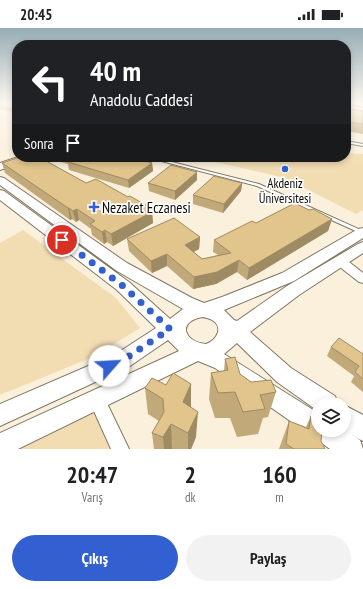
<!DOCTYPE html>
<html lang="tr">
<meta charset="utf-8">
<style>
body{margin:0;font-family:"PT Sans Narrow",sans-serif;background:#f2f2f2;color:#202124;height:100vh;display:flex;flex-direction:column;font-size:15px;white-space:nowrap}
*{box-sizing:border-box;margin:0}
p{font-size:13px;color:#757577}
.icon{flex:none;width:22px;height:22px;fill:none;stroke:currentColor;stroke-width:2;stroke-linecap:round;stroke-linejoin:round}
.map{position:relative;height:421px;overflow:hidden}
.details{display:flex;flex-direction:column;background:#fff;flex:1}
.details>*{flex:none}
.hud{position:absolute;left:12px;top:12px;width:339px;height:122px;border-radius:16px;box-shadow:0 2px 6px #0003;background:#202124;color:#fff;overflow:hidden}
.fabs{position:absolute;left:311px;top:369px;display:grid;gap:8px}
.fabs a{display:grid;place-items:center;width:40px;height:40px;border-radius:50%;background:#fff;box-shadow:0 2px 6px #0003;font-size:20px}
.pin{position:absolute;display:grid;place-items:center;width:34px;height:34px;color:#fff;margin:-17px;border:2px solid #fff;border-radius:50%;box-shadow:0 1px 4px #0007}
.me{position:absolute;width:44px;margin:-22px;rotate:64deg;stroke-linejoin:round;filter:drop-shadow(0 0 3px #0008)}
.turn{display:flex;align-items:center;gap:14px;height:84px;padding:0 12px;font-size:18px}
.turn .icon{width:52px;height:52px;stroke-width:2.5}
.turn b{display:block;font-size:28px;line-height:34px}
.then{display:flex;align-items:center;height:38px;padding:0 12px;background:#0003;gap:8px;font-size:15px}
.eta{display:flex;justify-content:space-evenly;align-items:center;height:68px;text-align:center}
.eta b{font-size:24px;font-weight:700;line-height:28px}
.primary-button{display:flex;gap:8px;margin-top:auto;padding:8px 12px}
.primary-button a{flex:1;height:46px;border-radius:24px;background:#3360d0;color:#fff;font-size:16px;font-weight:700;line-height:46px;text-align:center}
.primary-button a+a{background:#f2f2f2;color:#202124}
.status{display:flex;justify-content:space-between;align-items:center;height:28px;padding:0 20px;background:#fff;direction:ltr}
.status svg{height:11px;fill:currentColor}
.map>svg:first-child{display:block}
.green{fill:#f2ddb3}
.lines{fill:none;stroke-linecap:round;stroke-linejoin:round}
.lane-casing{stroke:#807765;stroke-width:2}
.street-casing{stroke:#807765;stroke-width:2}
.secondary-casing{stroke:#807765;stroke-width:2}
.lane{fill:#fff;fill-rule:evenodd}
.street{fill:#fff;fill-rule:evenodd}
.secondary{fill:#fff;fill-rule:evenodd}
.wall{fill:#c2a979}
.shaded-wall{fill:#9e8a63}
.building{fill:#e1c58d;stroke:#9e8a63}
.route{stroke:#3360d0;stroke-width:7;stroke-dasharray:0 12.6}
.poi-dot{fill:#3360d0;stroke:#fefefe;stroke-width:1.5}
.labels{text-anchor:middle;dominant-baseline:central;stroke-width:3.5;stroke-linejoin:round;paint-order:stroke}
.far-poi-label{font-size:13px;fill:#0f0c06;stroke:#fefefe}
.poi-label{font-size:15px;fill:#0f0c06;stroke:#fefefe;text-anchor:start}
</style>
<div class="status"><b>20:45</b><svg viewBox="0 0 49 12"><path d="M0 12V9h3v3zM5 12V6h3v6zM10 12V3h3v9zM15 12V0h3v12zM26 1h20v11H26zM47 4h2v5h-2z"/></svg></div>
<div class="map">
<svg width="363" height="421" viewBox="0 0 363 421">
<rect width="100%" height="100%" fill="#faf0dc"/>
<g class="green">
<polygon points="346,125 363,126 363,182 356,186 285,150 195,129 346,129"/>
<polygon points="23,202 116,270 140,300 95,328 0,367 0,215"/>
<polygon points="97,372 120,421 0,421 0,417"/>
</g>
<g class="lines">
<defs>
<g id="lane">
<polygon points="355,76 363,76 363,78 356,77"/>
<polygon points="346,78 363,80 363,82 346,80"/>
<polygon points="346,113 363,116 363,118 346,115"/>
<polygon points="146,129 152,129 259,156 363,203 363,205 360,205 257,158"/>
</g>
<g id="street">
<polygon points="340,229 344,230 363,245 363,255 359,254 336,236 335,233 336,230"/>
<polygon points="97,364 103,367 129,421 111,421 89,372 91,367"/>
</g>
<g id="secondary">
<polygon points="18,129 32,129 31,131 0,142 0,135"/>
<path d="M 0,149 L 4,150 L 127,235 L 192,270 L 204,275 L 222,269 L 282,245 L 358,201 L 363,200 L 363,210 L 294,253 L 224,282 L 234,292 L 237,293 L 287,258 L 358,216 L 363,214 L 363,225 L 299,267 L 250,304 L 291,340 L 335,368 L 338,376 L 318,376 L 318,383 L 277,354 L 237,315 L 224,326 L 318,385 L 318,402 L 344,402 L 354,408 L 344,402 L 344,377 L 363,387 L 363,413 L 355,409 L 360,412 L 363,421 L 330,421 L 215,340 L 198,333 L 18,421 L 0,421 L 0,405 L 179,323 L 168,312 L 130,338 L 0,398 L 0,376 L 116,326 L 156,300 L 117,262 L 0,172 L 0,162 L 4,163 L 129,254 L 170,291 L 183,281 L 117,243 L 0,157 ZM 203,289 C 206,290 209,290 212,292 C 224,299 217,312 206,316 C 183,314 177,293 203,289 Z"/>
</g>
</defs>
<use href="#lane" class="lane-casing"/>
<use href="#street" class="street-casing"/>
<use href="#secondary" class="secondary-casing"/>
<use href="#lane" class="lane"/>
<use href="#street" class="street"/>
<use href="#secondary" class="secondary"/>
</g>
<g class="wall">
<polygon points="0,76 17,76 17,85 0,81"/>
<polygon points="346,80 363,83 363,106 346,103"/>
<polygon points="54,129 130,129 152,135 153,143 129,160 69,142 68,136 58,133 54,130"/>
<polygon points="2,135 86,155 149,179 150,183 152,184 153,195 113,218 107,214 104,216 92,207 91,201 79,192 76,194 72,191 70,192 5,145"/>
<polygon points="197,152 175,172 149,163 148,155"/>
<polygon points="242,155 241,163 223,185 193,176 193,167"/>
<polygon points="309,182 332,191 328,203 247,252 237,244 216,256 193,261 167,238 152,245 129,223 127,211 200,209 199,221 194,224 202,231 218,227 213,224 214,212 256,195"/>
<polygon points="331,319 363,326 363,364 351,354 354,348 327,328"/>
<polygon points="225,331 240,346 251,354 276,364 268,389 263,390 258,406 237,409 230,390 215,390 209,371 211,345 224,343"/>
<polygon points="191,356 191,379 196,409 191,421 154,421 152,405 159,393 148,386 145,360 166,357"/>
<polygon points="311,388 321,413 325,421 279,421 280,418 289,393 306,399"/>
</g>
<g class="shaded-wall">
<polygon points="152,135 153,143 129,160 128,152"/>
<polygon points="197,144 197,152 175,172 175,163"/>
<polygon points="242,155 241,163 223,185 224,176"/>
<polygon points="149,179 150,185 152,184 153,195 113,218 111,206"/>
<polygon points="68,180 69,180 72,191 70,192"/>
<polygon points="77,181 79,192 76,194 73,183"/>
<polygon points="332,191 328,203 247,252 249,240"/>
<polygon points="105,202 107,214 104,216 102,204"/>
<polygon points="200,209 199,221 185,228 185,217"/>
<polygon points="167,226 167,238 152,245 151,233"/>
<polygon points="239,232 237,244 216,256 193,261 194,249"/>
<polygon points="191,356 191,382 183,374"/>
<polygon points="198,384 196,409 191,421 188,421 188,405"/>
<polygon points="171,396 172,421 164,421 163,409"/>
</g>
<g class="building">
<polygon points="346,80 363,83 363,96 346,94"/>
<polygon points="20,129 39,129 86,155 96,151 128,169 130,168 149,179 146,181 152,184 111,206 105,202 102,204 90,196 95,193 77,181 73,183 69,180 68,180 2,135"/>
<polygon points="68,129 130,129 152,135 128,152 68,134 74,131"/>
<polygon points="171,137 197,144 175,163 148,155"/>
<polygon points="214,148 242,155 224,176 193,167"/>
<polygon points="295,175 309,182 313,181 332,191 249,240 239,232 217,244 194,249 167,226 151,233 127,211 174,190 200,209 185,217 202,231 231,225 214,212 252,193 256,195"/>
<polygon points="339,310 363,326 363,351 355,344 359,338 331,319"/>
<polygon points="235,329 240,346 251,354 271,352 276,364 260,367 265,381 243,384 235,364 218,365 211,345 228,342 225,331"/>
<polygon points="173,345 191,356 183,374 198,384 188,405 171,396 163,409 152,405 164,384 163,371 145,360 152,350 166,357"/>
<polygon points="311,388 318,389 318,402 322,402 321,413 325,421 294,421 286,416 289,393 309,401"/>
</g>
<linearGradient id="sky" x2="0" y2="1"><stop stop-color="#96acb5"/><stop offset="0.56" stop-color="#fdf8ef"/><stop offset="1" stop-color="#fdf8ef" stop-opacity="0"/></linearGradient>
<rect width="363" height="135" fill="url(#sky)"/>
<g class="lines">
<polyline class="route" points="62,212 123,258 170,301 123,332 109,338"/>
</g>
<g class="poi-dot">
<circle cx="285" cy="141" r="4"/>
<path d="M92 173h4v4h4v4h-4v4h-4v-4h-4v-4h4z"/>
</g>
<g class="labels">
<g class="far-poi-label">
<text x="285" y="155">Akdeniz<tspan x="285" dy="15">Üniversitesi</tspan></text>
</g>
<g class="poi-label">
<text x="102" y="179">Nezaket Eczanesi</text>
</g>
</g>
</svg>
<div class="fabs">
<a><svg class="icon" aria-label="layers" viewBox="0 0 24 24"><path d="M12 4l9 5-9 5-9-5zM3 14l9 5 9-5"/></svg></a>
</div>
<div class="pin" style="left:62px;top:212px;background:#d93025"><svg class="icon" aria-label="arrive" viewBox="0 0 24 24"><path d="M6 21V4h12l-3 4 3 4H6"/></svg></div>
<svg class="me" style="left:109px;top:338px" viewBox="-20 -20 40 40"><circle r="19" fill="#fff"/><path d="M0-13L10 11 0 6-10 11z" fill="#3360d0"/></svg>
<div class="hud">
<div class="turn"><svg class="icon" aria-label="left" viewBox="0 0 24 24"><path d="M17 20v-9H6M10 6l-5 5 5 5"/></svg><div><b>40 m</b>Anadolu Caddesi</div></div>
<div class="then">Sonra<svg class="icon" aria-label="arrive" viewBox="0 0 24 24"><path d="M6 21V4h12l-3 4 3 4H6"/></svg></div>
</div>
</div>
<section class="details">
<div class="eta">
<div><b>20:47</b><p>Varış</p></div>
<div><b>2</b><p>dk</p></div>
<div><b>160</b><p>m</p></div>
</div>
<div class="primary-button"><a>Çıkış</a><a>Paylaş</a></div>
</section>
